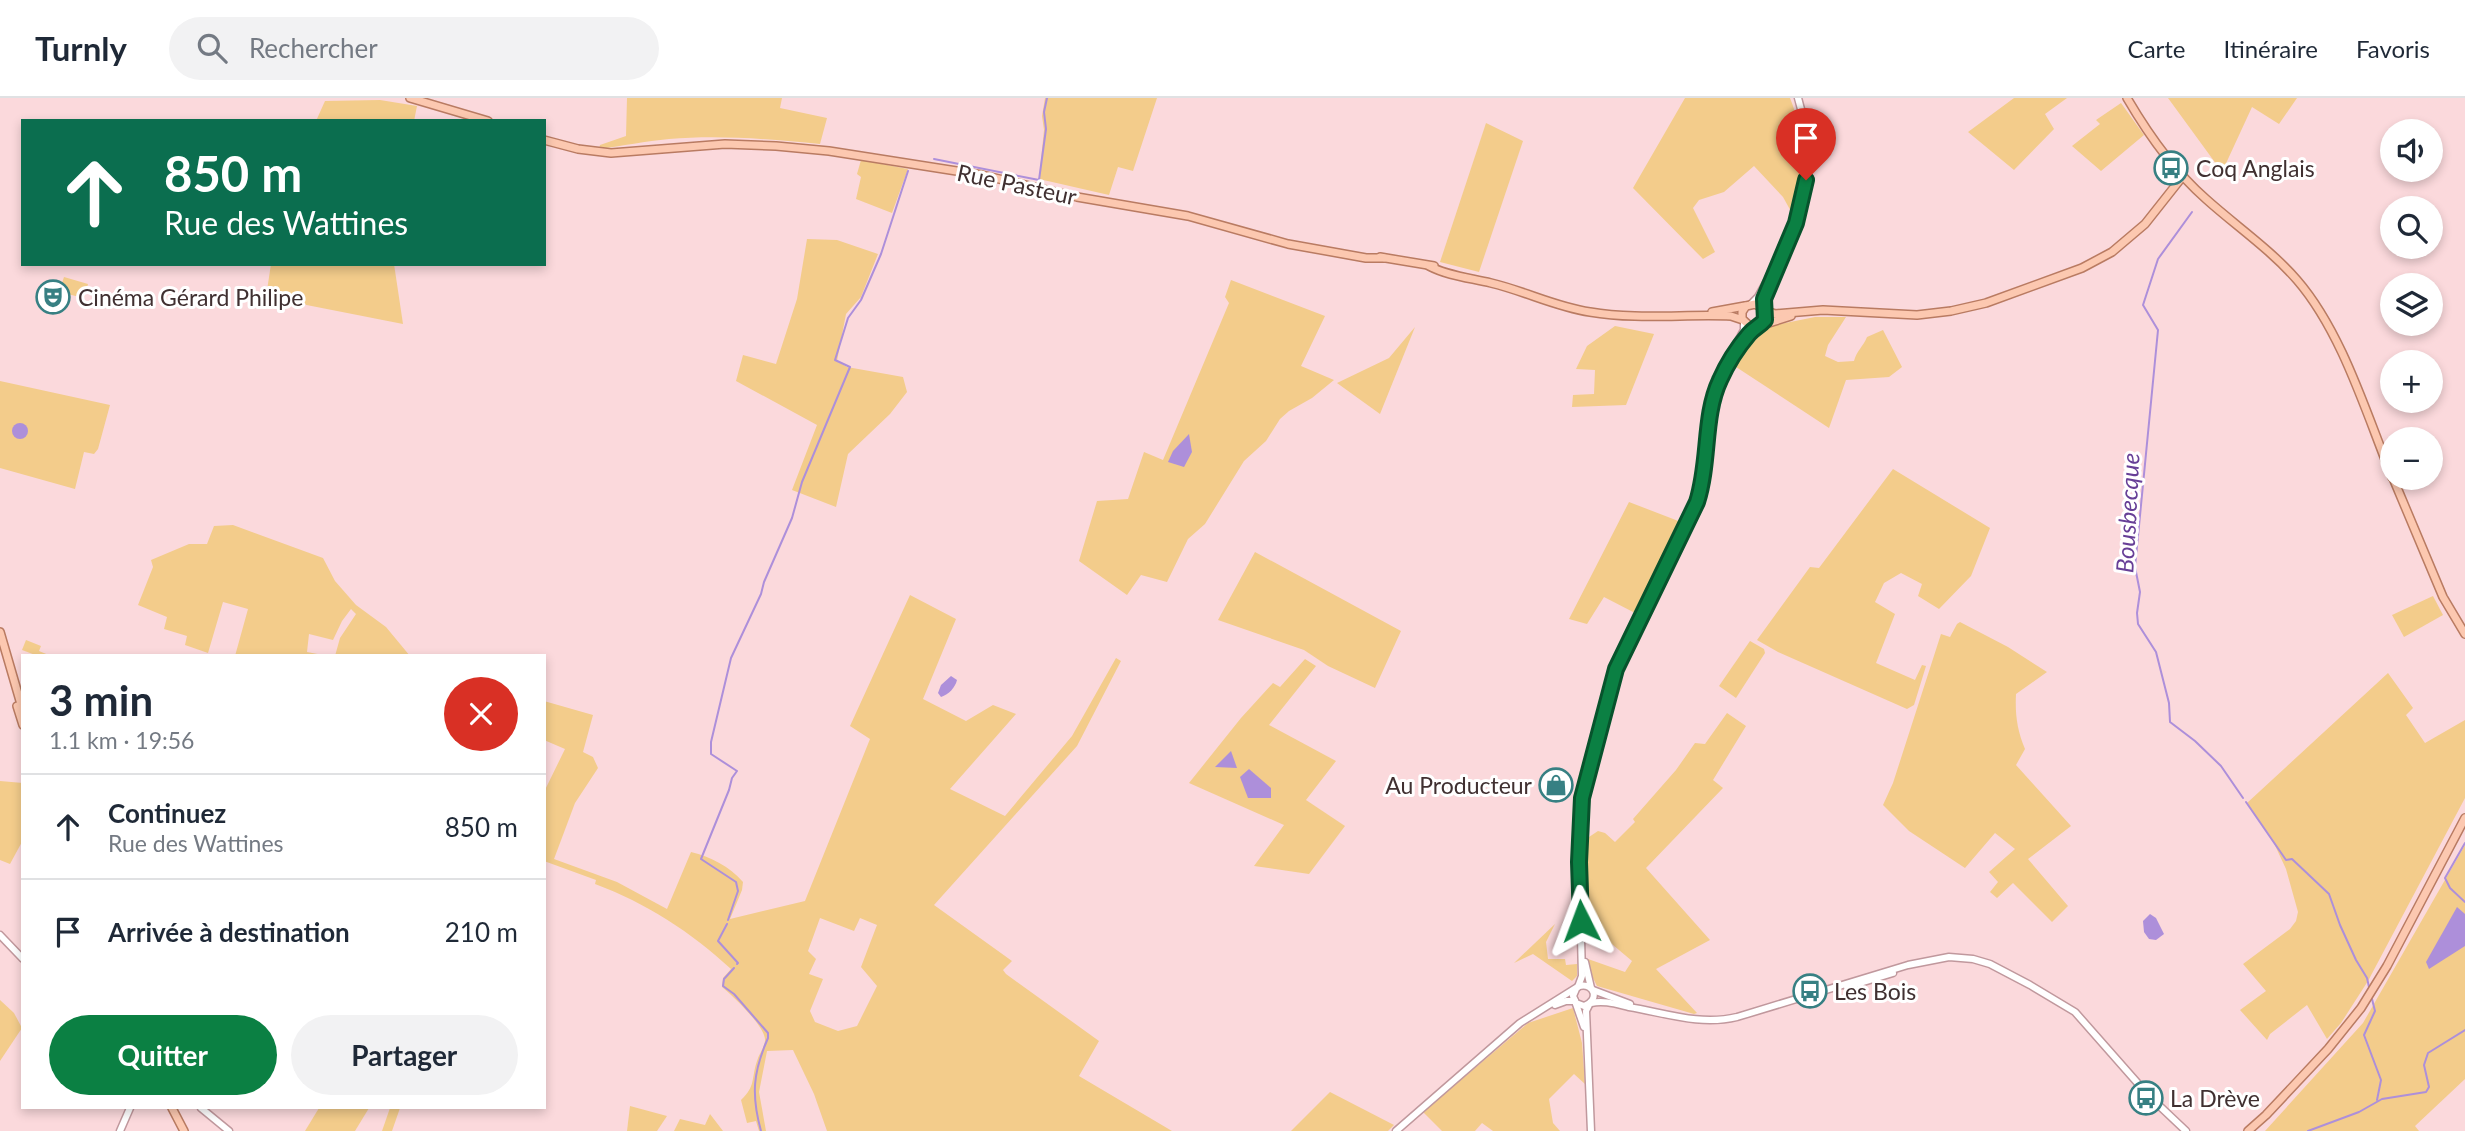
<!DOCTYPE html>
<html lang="fr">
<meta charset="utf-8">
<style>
body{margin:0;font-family:Lato,sans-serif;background:#f2f2f3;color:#1f2937;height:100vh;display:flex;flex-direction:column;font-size:26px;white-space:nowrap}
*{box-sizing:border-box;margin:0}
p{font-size:23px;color:#747a83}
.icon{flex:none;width:38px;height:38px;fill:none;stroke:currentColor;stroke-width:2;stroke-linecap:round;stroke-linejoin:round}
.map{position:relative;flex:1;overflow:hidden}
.side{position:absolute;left:21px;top:556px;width:525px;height:455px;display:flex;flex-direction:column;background:#fff;border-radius:0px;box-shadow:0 4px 10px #0003}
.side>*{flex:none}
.top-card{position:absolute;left:21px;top:21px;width:525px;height:147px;border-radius:0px;box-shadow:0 4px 10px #0003;background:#0b6e4f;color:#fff;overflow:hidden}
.buttons{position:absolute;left:2380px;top:21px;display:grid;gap:14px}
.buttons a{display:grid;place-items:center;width:63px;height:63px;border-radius:50%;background:#fff;box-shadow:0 4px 10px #0003;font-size:35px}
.pin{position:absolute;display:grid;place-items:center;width:60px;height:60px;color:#fff;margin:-72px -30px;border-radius:50% 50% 50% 0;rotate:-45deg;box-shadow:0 0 7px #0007}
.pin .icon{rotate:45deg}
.me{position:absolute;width:77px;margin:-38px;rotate:357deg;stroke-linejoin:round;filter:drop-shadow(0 0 5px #0008)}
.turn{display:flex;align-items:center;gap:24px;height:147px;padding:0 28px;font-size:32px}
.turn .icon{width:91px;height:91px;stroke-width:2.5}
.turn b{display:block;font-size:49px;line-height:60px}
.round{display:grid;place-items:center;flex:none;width:74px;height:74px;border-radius:37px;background:#f2f2f3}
.overview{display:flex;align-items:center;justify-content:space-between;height:119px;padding:0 28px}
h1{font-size:42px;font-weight:700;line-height:52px}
.button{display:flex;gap:14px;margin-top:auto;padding:14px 28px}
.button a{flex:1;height:80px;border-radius:42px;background:#0b8043;color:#fff;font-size:28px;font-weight:700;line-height:80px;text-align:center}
.button a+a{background:#f2f2f3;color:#1f2937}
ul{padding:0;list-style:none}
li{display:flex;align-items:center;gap:21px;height:105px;padding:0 28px;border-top:2px solid #e0e1e3}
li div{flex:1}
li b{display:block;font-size:26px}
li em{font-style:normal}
header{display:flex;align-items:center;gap:42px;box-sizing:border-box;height:98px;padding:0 35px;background:#fff;border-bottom:2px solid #e0e1e3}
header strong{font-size:33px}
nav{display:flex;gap:38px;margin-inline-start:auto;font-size:24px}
.search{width:490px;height:63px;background:#f2f2f3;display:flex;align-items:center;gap:18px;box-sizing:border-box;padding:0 24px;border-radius:38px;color:#747a83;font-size:26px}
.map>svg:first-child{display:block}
.green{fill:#f3cc8b;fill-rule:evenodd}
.water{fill:#ad8fda}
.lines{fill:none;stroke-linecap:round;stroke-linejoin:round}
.stream{stroke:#ad8fda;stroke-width:2}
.minor-casing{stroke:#c0989d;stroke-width:9}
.major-casing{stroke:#b97b62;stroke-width:10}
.minor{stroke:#fff;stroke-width:6}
.major{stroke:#fcc8b0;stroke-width:7}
.route-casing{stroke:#07532c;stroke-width:18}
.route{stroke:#0b8043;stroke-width:12}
.labels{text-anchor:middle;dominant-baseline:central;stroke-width:6;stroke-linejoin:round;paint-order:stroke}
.poi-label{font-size:23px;fill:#403031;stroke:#fff;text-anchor:start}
.street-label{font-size:23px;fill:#403031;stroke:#fff}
.water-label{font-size:24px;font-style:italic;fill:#673f97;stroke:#fff}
</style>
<header>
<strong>Turnly</strong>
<div class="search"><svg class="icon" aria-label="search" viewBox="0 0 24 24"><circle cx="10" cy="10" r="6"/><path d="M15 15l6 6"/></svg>Rechercher</div>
<nav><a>Carte</a><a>Itinéraire</a><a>Favoris</a></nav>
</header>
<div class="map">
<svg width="2465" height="1033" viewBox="0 0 2465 1033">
<rect width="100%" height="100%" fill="#fbd9dc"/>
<g class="green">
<path d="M 627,0 L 782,0 L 780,10 L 827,20 L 820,46 C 770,41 719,37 669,41 C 646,43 622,48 599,51 L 600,47 L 626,38 Z"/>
<polygon points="1045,0 1157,0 1133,73 1118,69 1109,97 1039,81 1044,32 1042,18"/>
<path d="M 1685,0 L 1790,0 C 1806,38 1800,78 1793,117 L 1783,99 L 1754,68 L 1724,94 L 1699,102 L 1693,110 L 1715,154 L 1703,161 L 1633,90 Z"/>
<polygon points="2014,0 2067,0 2045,16 2054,31 2014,72 1968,34"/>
<polygon points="2168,0 2297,0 2279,26 2252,9 2222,74"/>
<polygon points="380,2 417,8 414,23 316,23 325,3"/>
<polygon points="2121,5 2144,37 2101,73 2072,48 2100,26 2096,22"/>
<polygon points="1486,25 1523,43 1479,174 1440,164"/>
<polygon points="861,62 908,71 892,115 856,101 861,79 857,76"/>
<polygon points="807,141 837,142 878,156 861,199 846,216 837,263 847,269 903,279 907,294 890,316 848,356 836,409 792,392 817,327 736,283 743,257 776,266 797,201"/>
<polygon points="271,166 394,166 403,226 266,199"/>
<polygon points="64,179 88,186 84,200 59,194"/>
<polygon points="1231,182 1325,218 1301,268 1334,282 1312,300 1289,313 1280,321 1266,343 1244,363 1205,426 1188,441 1167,484 1141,477 1127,497 1079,463 1097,403 1128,401 1144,354 1163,362 1229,205 1225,199"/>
<path d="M 1815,219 L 1846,219 L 1828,247 L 1825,258 L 1838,264 L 1854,263 C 1857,252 1863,249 1867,239 L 1883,232 L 1902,269 L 1889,279 L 1846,282 L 1829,330 L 1733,267 L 1755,236 L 1771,228 Z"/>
<polygon points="1615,228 1654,236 1626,307 1572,309 1573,297 1594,296 1595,272 1576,271 1587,248"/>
<polygon points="1415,229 1380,316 1337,285 1389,260"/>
<polygon points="0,283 110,307 98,351 94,356 84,354 75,391 0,370"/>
<polygon points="1893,371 1990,430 1971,478 1939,511 1918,498 1922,486 1901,475 1884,485 1875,504 1895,516 1876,565 1915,582 1922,567 1926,568 1914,607 1907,611 1778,554 1757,542 1810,469 1819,470"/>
<polygon points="1629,404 1681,424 1635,515 1604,499 1587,526 1569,521"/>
<polygon points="233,427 323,460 335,483 356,507 386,529 410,558 335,558 340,540 356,516 351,511 342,523 333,542 309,536 307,554 328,558 235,558 248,511 223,504 208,555 185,547 187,538 164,531 167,519 138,507 153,469 151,462 189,446 207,446 214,428"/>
<polygon points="1255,454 1401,533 1375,590 1328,568 1304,552 1218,522"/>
<path d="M 910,497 L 956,521 L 923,601 L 966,623 L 993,607 L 1016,616 L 950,691 L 1005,718 L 1072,638 L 1116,560 L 1121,563 L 1077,648 L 934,807 L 1012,863 L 1003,872 L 1006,876 L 1099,943 L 1079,978 L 1172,1033 L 827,1033 L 814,996 L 793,952 L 767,953 L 759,994 L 766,1033 L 759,1033 L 756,1023 L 747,1025 L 741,1002 C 756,988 751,981 757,963 C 759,956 764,950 765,943 C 767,930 732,897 722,889 L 723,880 L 731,871 C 691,834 646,805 595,786 L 596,782 L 544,763 L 544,694 L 565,651 L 544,642 L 544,603 L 593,617 L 583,654 L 593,659 L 598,670 L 575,705 L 554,761 L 617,784 L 667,811 L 691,754 C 711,759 729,768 743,784 L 742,792 L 730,821 L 805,803 L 870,641 L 850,628 ZM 820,820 L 854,833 L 860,820 L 877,827 L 861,869 L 877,888 L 857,928 L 838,933 L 815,924 L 810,913 L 823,881 L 809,876 L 816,861 L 808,853 Z"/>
<polygon points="2433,498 2443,517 2404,539 2392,517"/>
<path d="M 1960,524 L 2008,549 L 2047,574 L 2016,596 C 2015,616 2017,632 2025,651 L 2016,667 L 2071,728 L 2028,761 L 2068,808 L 2052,824 L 2013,785 L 1997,800 L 1990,794 L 1998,784 L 1989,774 L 2015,751 L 1995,735 L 1965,770 L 1909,733 L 1883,707 L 1893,685 L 1941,536 L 1950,539 L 1957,526 Z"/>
<polygon points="26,542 41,548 39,553 51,558 38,558 22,552"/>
<polygon points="1750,543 1764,551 1765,555 1736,600 1719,588"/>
<polygon points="1305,561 1316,568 1269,627 1336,663 1306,702 1345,728 1309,776 1254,768 1284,727 1189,685 1241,620 1273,585 1280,589"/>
<polygon points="2388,575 2413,610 2406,617 2425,645 2465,622 2465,700 2368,883 2341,925 2327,941 2307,907 2270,936 2267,942 2240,912 2266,893 2243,866 2290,831 2296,823 2298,814 2286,771 2272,741 2247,705"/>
<polygon points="1727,615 1746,628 1713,682 1723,690 1646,770 1710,842 1656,871 1697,915 1694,916 1597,888 1590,874 1588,861 1625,874 1632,863 1587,825 1586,741 1598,733 1605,735 1615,744 1635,724 1633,721 1676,672 1695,645 1705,646"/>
<polygon points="0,683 23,685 23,742 10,766 0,762"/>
<polygon points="2465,747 2465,981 2415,1028 2419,1033 2265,1033 2363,925"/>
<polygon points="1555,826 1546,844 1548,861 1565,861 1566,867 1577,866 1577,878 1572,883 1533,856 1514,865"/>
<polygon points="0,902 14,915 22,930 0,963"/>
<polygon points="1573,910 1582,945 1585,986 1574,976 1549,1001 1553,1025 1560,1033 1493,1033 1482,1025 1475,1033 1442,1033 1423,1014 1528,925"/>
<polygon points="1330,994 1394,1027 1388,1033 1291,1033"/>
<polygon points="630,1008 667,1018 657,1033 627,1033"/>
<polygon points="319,1010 369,1010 355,1033 305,1033"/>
<polygon points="390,1010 400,1010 392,1033 382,1033"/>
<polygon points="710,1016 723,1033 674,1033 680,1021 705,1027"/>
</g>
<g class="water">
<circle cx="20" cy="333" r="8"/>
<polygon points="1189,336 1192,354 1184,369 1168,364 1173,353"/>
<path d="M 951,578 L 957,582 C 955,590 949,596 941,599 L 938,595 L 941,587 Z"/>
<polygon points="1231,653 1237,670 1215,669"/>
<polygon points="1249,671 1271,690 1271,700 1248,700 1240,679"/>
<polygon points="2457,809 2465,816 2465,848 2429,871 2426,864"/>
<polygon points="2150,816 2156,820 2164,836 2156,842 2149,841 2144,834 2143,823"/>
</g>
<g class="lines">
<g class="stream">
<polyline points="934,61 1039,82 1046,31 1044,14 1047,0"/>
<polyline points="2192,114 2158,161 2143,207 2158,232 2135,469 2140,494 2137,515 2138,526 2156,554 2169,605 2170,624 2195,643 2221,668 2243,700"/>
<polyline points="2246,704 2286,762 2292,761 2329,796 2340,827 2356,862 2367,880 2369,889"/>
<polyline points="2465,745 2445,780 2450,790 2465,804"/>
<polyline points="728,822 738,793 736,784 701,761 729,692 732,680 737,673 711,656 711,644 731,560 761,496 764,484 792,420 802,384 850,269 835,262 848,220 861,202 881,156 908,73"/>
<polyline points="727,826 718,843 738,865 737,866"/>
<path d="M 734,870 L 724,881 L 723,888 L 734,896 L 768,935 L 768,940 C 753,974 751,997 761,1033"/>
<polyline points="2372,901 2375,913 2364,937 2381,982 2377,1002"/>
<polyline points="2308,1033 2359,1014 2382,1001 2426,994 2429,989 2424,967 2428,955 2465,932"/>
</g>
<defs>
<g id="minor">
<polyline points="1751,206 1758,199 1767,183"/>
<path d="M 1763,210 C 1764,186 1781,161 1791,139 C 1810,96 1812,45 1798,0"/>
<polyline points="1732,260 1749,235 1756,229"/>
<polyline points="0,837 23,861"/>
<polyline points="1585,864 1591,890"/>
<polyline points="1578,889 1582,878 1579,763 1584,694 1620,559 1697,404 1706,370 1714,299 1725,267 1744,232 1744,225"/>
<polyline points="1847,889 1893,875"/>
<polyline points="1593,892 1630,906"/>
<path d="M 1591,905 C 1604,902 1616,906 1629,909 C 1665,915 1700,928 1737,919 L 1908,867 L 1949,859 L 1973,861 L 1990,866 L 2030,887 L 2075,914 L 2149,998 L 2186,1033"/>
<polyline points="1576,906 1584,929"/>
<polyline points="1555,907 1566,903 1575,903"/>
<polyline points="1589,907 1586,913 1591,1033"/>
<polyline points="201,1010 229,1033"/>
<polyline points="120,1033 130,1010"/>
<path d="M 1396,1033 L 1520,925 L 1579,888 C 1595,884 1600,903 1584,908 L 1576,905 L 1573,898 L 1576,891"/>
</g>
<g id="major">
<polyline points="410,0 488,23"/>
<path d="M 2127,0 C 2148,36 2174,73 2206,101 C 2236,128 2270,151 2297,182 C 2342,234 2366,315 2392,379"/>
<polyline points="544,42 578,51 611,55 725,46 776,48 829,53 982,77 1077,99 1188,118 1288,146 1366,160 1384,160"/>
<polyline points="1380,159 1434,168"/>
<path d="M 1429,168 C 1448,178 1471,180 1491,185 C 1525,193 1556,209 1590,214 C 1637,222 1684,216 1731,218 L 1743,222"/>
<polyline points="1764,212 1775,216 1823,212 1917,217 1951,213 1986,205 2082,170 2112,154 2145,126 2183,78"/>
<polyline points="1712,214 1745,208"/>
<polyline points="1761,227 1765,218 1763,210 1755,206 1746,208 1742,214 1742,221 1751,229 1756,229 1791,218"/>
<polyline points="2393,380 2443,499 2465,536"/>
<polyline points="0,534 23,613"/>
<polyline points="17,608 23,627"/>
<polyline points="172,1010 184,1033"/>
<polyline points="2248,1033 2266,1017 2328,951 2361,910 2387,868 2465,720"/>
</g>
</defs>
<use href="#minor" class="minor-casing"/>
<use href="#major" class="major-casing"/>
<use href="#minor" class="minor"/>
<use href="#major" class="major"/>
</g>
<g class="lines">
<defs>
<path id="route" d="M 1581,823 L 1579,764 L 1582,700 L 1616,571 L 1697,404 C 1710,363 1703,318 1720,282 C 1727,266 1738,249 1749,236 C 1754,230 1760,228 1765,222 L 1764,201 L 1796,125 L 1806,82"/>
</defs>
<use href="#route" class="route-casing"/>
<use href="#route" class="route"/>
</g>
<defs>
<symbol id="bus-ring" viewBox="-11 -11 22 22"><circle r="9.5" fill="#fff" stroke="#378083" stroke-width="1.5"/><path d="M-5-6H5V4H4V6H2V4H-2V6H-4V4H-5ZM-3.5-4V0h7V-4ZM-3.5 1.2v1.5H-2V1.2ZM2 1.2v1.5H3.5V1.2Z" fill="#378083"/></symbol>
<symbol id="theatre-ring" viewBox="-11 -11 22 22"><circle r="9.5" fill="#fff" stroke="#378083" stroke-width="1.5"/><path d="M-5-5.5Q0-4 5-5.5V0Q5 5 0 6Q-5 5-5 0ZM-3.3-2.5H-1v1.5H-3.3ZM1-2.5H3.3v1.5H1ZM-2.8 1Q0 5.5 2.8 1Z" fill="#378083"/></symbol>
<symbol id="shop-ring" viewBox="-11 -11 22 22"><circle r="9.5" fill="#fff" stroke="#378083" stroke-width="1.5"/><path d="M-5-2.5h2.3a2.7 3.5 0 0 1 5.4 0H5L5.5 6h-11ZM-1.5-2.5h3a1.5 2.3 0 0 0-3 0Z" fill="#378083"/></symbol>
</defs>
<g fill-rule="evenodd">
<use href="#bus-ring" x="2152" y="51" width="38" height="38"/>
<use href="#theatre-ring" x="34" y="180" width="38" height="38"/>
<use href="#shop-ring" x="1537" y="668" width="38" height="38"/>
<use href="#bus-ring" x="1791" y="874" width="38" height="38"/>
<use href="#bus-ring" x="2127" y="981" width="38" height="38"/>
</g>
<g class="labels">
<g class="poi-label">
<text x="2196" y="70">Coq Anglais</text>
<text x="78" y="199">Cinéma Gérard Philipe</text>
<text x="1532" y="687" text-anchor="end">Au Producteur</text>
<text x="1834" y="893">Les Bois</text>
<text x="2170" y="1000">La Drève</text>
</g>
<g class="street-label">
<text transform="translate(1017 86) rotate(12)">Rue Pasteur</text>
</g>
<g class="water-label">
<text transform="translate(2127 415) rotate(-87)">Bousbecque</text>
</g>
</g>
</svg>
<div class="buttons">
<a><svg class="icon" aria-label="sound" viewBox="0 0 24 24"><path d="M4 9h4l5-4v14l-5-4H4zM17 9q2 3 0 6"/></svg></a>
<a><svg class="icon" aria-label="search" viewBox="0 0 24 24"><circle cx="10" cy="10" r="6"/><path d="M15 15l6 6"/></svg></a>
<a><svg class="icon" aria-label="layers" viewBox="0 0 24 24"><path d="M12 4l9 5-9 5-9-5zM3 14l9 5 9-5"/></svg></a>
<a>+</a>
<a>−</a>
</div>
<div class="pin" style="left:1806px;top:82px;background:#d93025"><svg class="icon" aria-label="arrive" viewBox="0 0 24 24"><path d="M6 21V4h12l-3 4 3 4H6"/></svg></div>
<svg class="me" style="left:1581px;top:823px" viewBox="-20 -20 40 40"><path d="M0-17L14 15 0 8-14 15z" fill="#0b8043" stroke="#fff" stroke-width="4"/></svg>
<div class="top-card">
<div class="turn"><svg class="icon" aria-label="ahead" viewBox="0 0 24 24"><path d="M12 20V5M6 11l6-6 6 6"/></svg><div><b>850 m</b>Rue des Wattines</div></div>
</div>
<section class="side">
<div class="overview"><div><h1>3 min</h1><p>1.1 km · 19:56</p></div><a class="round" style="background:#d93025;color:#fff"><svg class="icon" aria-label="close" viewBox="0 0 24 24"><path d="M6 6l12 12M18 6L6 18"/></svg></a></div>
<ul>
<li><svg class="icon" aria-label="ahead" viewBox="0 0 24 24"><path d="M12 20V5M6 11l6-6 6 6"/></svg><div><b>Continuez</b><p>Rue des Wattines</p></div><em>850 m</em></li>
<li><svg class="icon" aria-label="arrive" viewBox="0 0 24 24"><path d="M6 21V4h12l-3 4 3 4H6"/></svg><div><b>Arrivée à destination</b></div><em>210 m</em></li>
</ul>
<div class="button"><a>Quitter</a><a>Partager</a></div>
</section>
</div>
